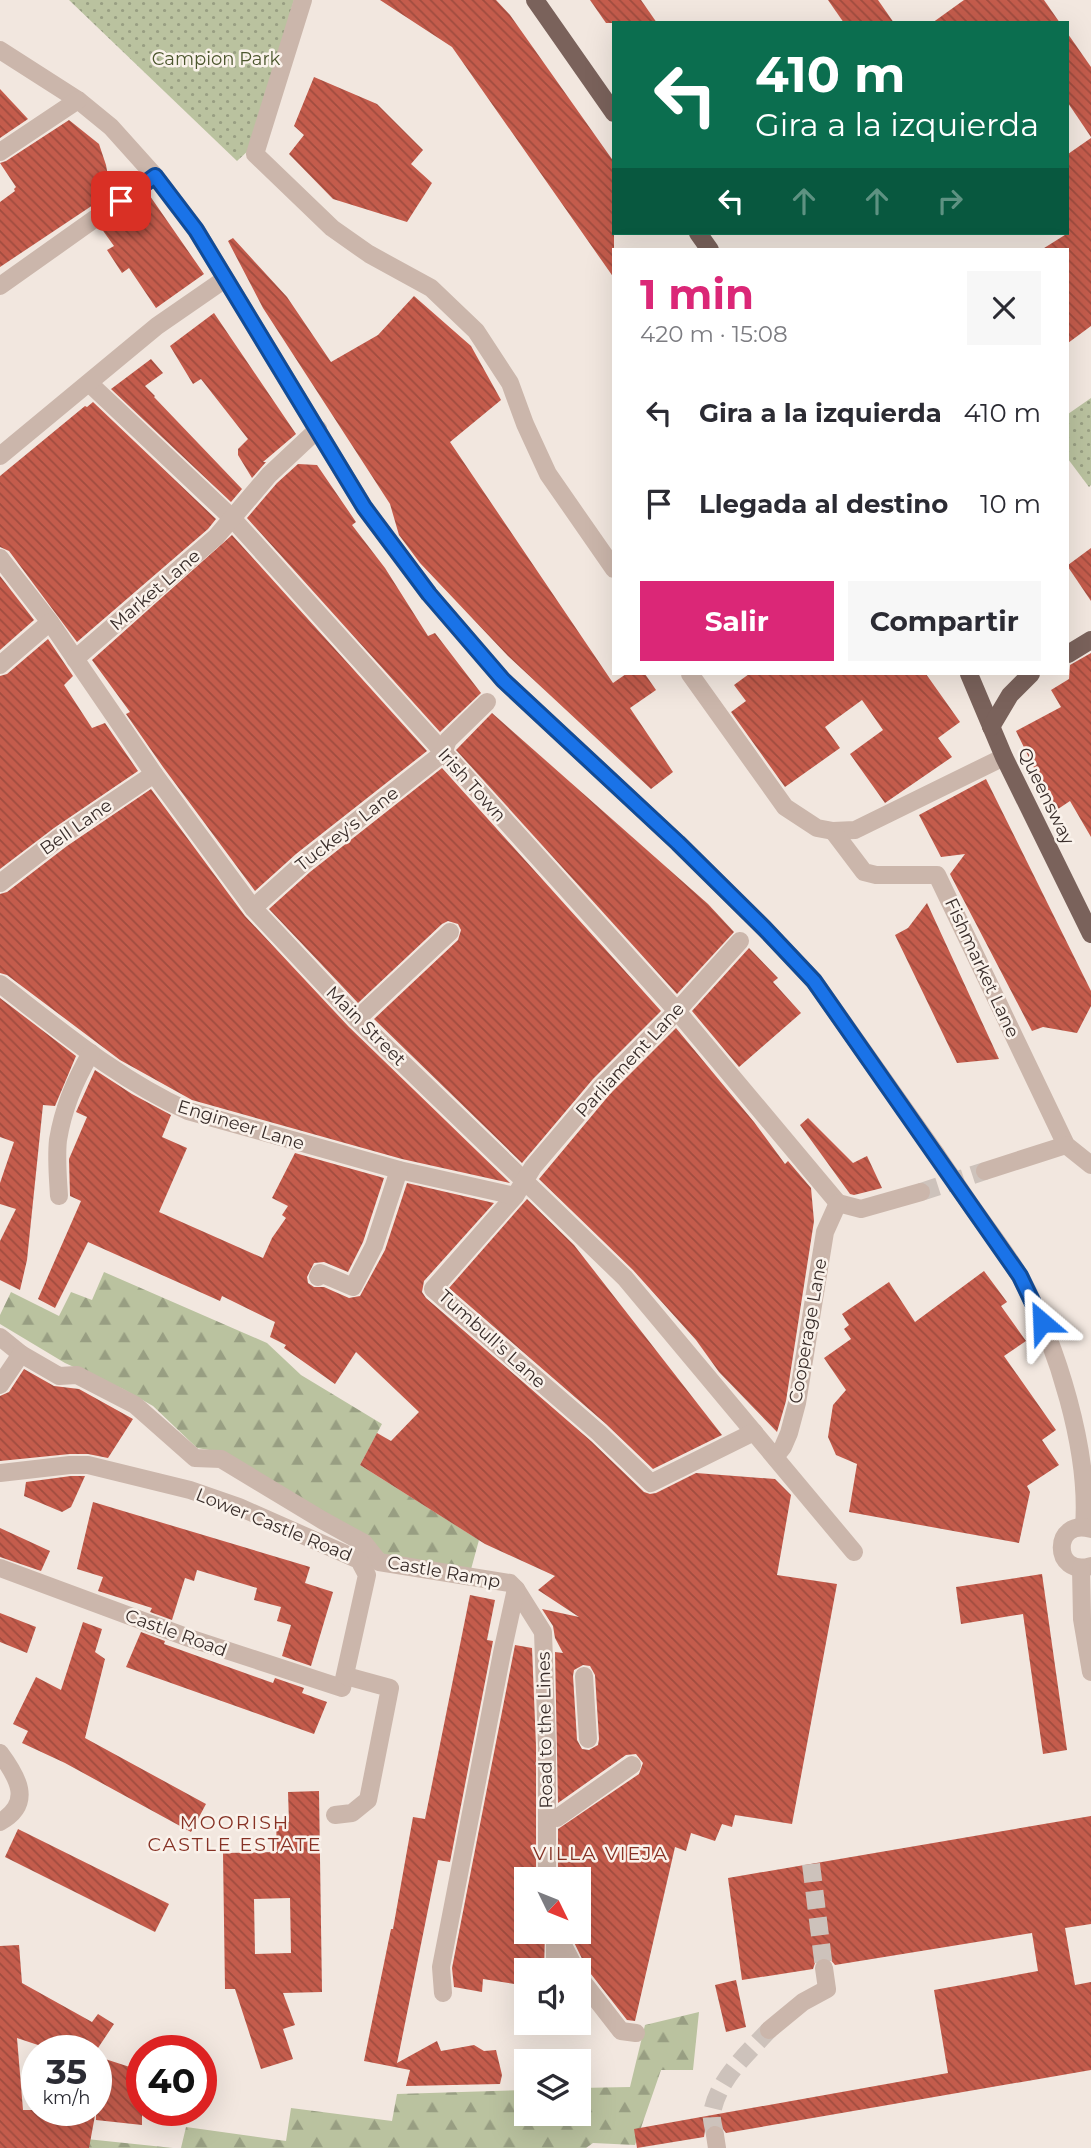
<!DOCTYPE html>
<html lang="es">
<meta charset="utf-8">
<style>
body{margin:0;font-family:Montserrat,sans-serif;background:#f7f7f7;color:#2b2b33;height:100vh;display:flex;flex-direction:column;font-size:26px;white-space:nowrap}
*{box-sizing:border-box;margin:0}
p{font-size:23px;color:#7c7c81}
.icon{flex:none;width:38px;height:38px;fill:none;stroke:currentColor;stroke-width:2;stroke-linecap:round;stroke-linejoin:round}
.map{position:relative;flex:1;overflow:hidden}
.panel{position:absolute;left:612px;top:248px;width:457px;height:427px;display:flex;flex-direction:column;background:#fff;border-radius:0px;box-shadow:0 7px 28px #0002}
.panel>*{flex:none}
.guide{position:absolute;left:612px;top:21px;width:457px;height:214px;border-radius:0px;box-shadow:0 7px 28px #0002;background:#0b6e4f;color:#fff;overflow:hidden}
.needle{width:46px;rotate:133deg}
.tools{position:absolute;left:514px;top:1867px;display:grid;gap:14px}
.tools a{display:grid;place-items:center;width:77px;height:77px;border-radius:0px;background:#fff;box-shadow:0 7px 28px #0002;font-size:35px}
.speed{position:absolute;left:21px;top:2035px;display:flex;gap:14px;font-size:35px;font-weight:700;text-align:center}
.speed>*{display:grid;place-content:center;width:91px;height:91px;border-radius:50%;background:#fff;box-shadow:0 7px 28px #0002;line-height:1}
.speed small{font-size:18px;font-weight:400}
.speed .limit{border:10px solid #d22;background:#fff;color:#111}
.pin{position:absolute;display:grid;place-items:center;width:60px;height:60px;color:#fff;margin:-30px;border-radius:14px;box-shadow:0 4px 10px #0006}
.me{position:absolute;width:77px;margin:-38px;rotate:334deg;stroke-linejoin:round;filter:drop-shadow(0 0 5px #0008)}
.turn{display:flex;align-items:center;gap:24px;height:147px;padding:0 28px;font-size:32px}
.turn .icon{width:91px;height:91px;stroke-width:2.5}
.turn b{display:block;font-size:49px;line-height:60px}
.lanes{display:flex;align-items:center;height:66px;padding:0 28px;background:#0003;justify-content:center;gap:35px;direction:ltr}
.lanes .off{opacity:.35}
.round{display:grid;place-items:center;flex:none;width:74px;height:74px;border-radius:0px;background:#f7f7f7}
.head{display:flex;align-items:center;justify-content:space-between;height:119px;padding:0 28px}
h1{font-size:42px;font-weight:700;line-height:52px;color:#db2777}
.button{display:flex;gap:14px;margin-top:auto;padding:14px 28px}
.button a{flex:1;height:80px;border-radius:0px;background:#db2777;color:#fff;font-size:28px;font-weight:700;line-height:80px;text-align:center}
.button a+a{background:#f7f7f7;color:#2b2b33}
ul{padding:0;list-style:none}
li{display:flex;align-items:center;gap:21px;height:91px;padding:0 28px}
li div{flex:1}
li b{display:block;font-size:26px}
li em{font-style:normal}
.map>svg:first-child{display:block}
.green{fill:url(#green-dots)}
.forest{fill:url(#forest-firs)}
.building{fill:url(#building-back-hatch);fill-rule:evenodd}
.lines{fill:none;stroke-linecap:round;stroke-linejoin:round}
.minor-tunnel{stroke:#cdc2bb;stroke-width:18;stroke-dasharray:18 9;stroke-linecap:butt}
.minor{stroke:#cbb6ab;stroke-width:18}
.major{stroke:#7a625b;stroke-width:18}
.minor-bridge{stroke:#cbb6ab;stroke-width:18}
.route-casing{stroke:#114b97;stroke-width:18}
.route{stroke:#1a73e8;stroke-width:12}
.labels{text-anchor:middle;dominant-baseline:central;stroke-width:5;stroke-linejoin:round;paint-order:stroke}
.park-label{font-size:18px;fill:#4c572e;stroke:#faf2eb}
.street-label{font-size:18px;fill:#392d2a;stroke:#faf2eb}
.neighbourhood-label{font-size:19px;letter-spacing:2px;fill:#863124;stroke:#faf2eb}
</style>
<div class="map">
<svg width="1091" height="2148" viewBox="0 0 1091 2148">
<defs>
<pattern id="green-dots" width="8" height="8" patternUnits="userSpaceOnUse" patternTransform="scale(1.75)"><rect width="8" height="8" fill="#bac29f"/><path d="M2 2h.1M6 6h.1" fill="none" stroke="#989e82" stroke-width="1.8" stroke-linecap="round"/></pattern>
<pattern id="forest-firs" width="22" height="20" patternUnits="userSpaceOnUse" patternTransform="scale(1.75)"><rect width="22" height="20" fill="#bac29f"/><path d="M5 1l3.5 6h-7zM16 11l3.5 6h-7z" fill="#989e82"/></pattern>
<pattern id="building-back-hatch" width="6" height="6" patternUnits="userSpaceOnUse" patternTransform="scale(1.75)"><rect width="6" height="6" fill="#c45c4c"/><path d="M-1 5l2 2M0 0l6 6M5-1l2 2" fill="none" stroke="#a04c3f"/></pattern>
</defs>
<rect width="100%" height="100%" fill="#f2e7df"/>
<g class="green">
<polygon points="69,0 294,0 250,149 237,161"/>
<polygon points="1091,398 1091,485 1089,487 1068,459 1068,414"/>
</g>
<g class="forest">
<polygon points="104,1272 267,1343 301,1375 382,1424 360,1465 479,1540 470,1573 397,1560 333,1531 215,1451 197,1448 153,1406 123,1389 65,1363 0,1324 0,1315 11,1292 59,1316 71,1292 92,1300"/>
<polygon points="699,2012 693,2070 661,2070 635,2145 593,2143 586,2148 181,2148 186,2127 286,2141 291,2108 392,2121 397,2094 527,2090 527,2114 579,2114 579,2088 630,2087 645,2025"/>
<polygon points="0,2130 173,2148 0,2148"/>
</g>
<g class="building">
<polygon points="380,0 496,0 510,15 614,162 614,278 452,47"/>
<polygon points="590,0 641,0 657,23 606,23"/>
<polygon points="828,0 878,0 894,23 844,23"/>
<polygon points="964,0 1044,0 1060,23 932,23"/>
<polygon points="1068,34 1091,67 1091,137 1068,103"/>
<polygon points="314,77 377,104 423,150 411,164 432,183 407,222 333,199 289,154 304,135 294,126"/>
<polygon points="0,89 28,119 0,138"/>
<polygon points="69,120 99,144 106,165 111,193 0,267 0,202 15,191 14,189 16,187 0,163 6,161"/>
<polygon points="1091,138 1091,326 1068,343 1068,250 1041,250 1068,233 1068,154"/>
<polygon points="150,196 204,274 156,308 129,268 122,273 107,250 114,246 101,228"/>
<polygon points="233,238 287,297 331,362 378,335 414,296 471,346 501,400 450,442 613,683 626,674 645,674 656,690 630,708 673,772 651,789 508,656 420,563 399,535 390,504 263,308 228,241"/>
<polygon points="214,313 296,434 263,462 266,462 252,478 238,455 238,449 248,439 201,379 193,384 170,346"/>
<polygon points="151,359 163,373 145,386 155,396 154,397 242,489 231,502 111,389"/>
<polygon points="93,402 216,519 208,529 77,642 9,551 0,547 0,476 85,406 87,407"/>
<polygon points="298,464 317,465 356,522 352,525 385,568 428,636 435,633 481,693 440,732 247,518 277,483"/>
<polygon points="232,535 427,751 296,854 255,891 163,767 126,714 130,712 92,660"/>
<polygon points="1091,548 1091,601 1068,567 1068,565"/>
<polygon points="0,576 34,620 0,650"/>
<polygon points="48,639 73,676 64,685 92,728 105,723 138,771 54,828 0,869 0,676 7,674"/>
<polygon points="1091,653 1091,837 1070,801 1055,811 1016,731 1061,707 1051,690 1069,679 1070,665"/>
<polygon points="749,674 926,674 960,722 938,738 952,757 885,803 850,754 883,730 862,700 825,727 840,748 785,787 731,712 746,701 734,685"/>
<polygon points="492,713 708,904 734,932 677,994 456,750"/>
<polygon points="442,768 661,1011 593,1079 522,1163 374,1019 458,940 461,930 458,924 448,921 442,924 358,1003 269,909 310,872"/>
<polygon points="986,779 1091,991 1091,1006 1077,1033 1043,1027 1032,1031 950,874 965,854 941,857 919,815"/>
<polygon points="151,789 245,916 349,1027 510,1183 402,1159 192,1100 120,1060 7,975 0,973 0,894 7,892 67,846"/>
<polygon points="927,903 999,1059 957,1063 895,935 908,928"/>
<polygon points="749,948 778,978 773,982 801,1013 739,1067 692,1011"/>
<polygon points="0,998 76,1056 55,1106 43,1105 27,1260 20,1290 0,1280 0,1241 16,1209 0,1204 0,1183 14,1142 0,1137"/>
<polygon points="676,1028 754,1122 785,1164 788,1161 811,1188 814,1221 786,1401 777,1432 719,1372 696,1340 633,1270 539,1179 610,1094"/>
<path d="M 95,1070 L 132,1094 L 171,1115 L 162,1137 L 187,1148 L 159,1212 L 263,1258 L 272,1238 L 286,1218 L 282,1215 L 288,1206 L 272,1198 L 295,1153 L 384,1178 L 363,1242 L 348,1272 L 324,1262 L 314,1263 L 307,1277 L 308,1283 L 314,1287 L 324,1287 L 349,1298 L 360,1296 L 385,1250 L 407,1183 L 494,1203 L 424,1281 L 422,1292 L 426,1298 L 591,1441 L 644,1492 L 650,1494 L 656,1493 L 696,1473 L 775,1479 L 791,1495 L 777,1575 L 837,1584 L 792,1824 L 735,1815 L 732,1827 L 722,1824 L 715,1841 L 691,1833 L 686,1851 L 675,1847 L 635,2021 L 627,2020 L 587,1969 L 569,1932 L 579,1932 L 579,1880 L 558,1880 L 558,1829 L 639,1774 L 643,1763 L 636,1754 L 626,1755 L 558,1803 L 555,1652 L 563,1653 L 555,1638 L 553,1626 L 542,1609 L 579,1617 L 538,1590 L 555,1576 L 485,1544 L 360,1465 L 377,1433 L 391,1441 L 419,1412 L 356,1352 L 335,1384 L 284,1348 L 286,1345 L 270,1337 L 275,1322 L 222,1296 L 220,1301 L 88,1242 L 55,1308 L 38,1299 L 81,1201 L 70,1196 L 69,1159 L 87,1117 L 76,1112 ZM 583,1665 L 590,1666 L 595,1675 L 599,1739 L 598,1745 L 589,1750 L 582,1749 L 577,1740 L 573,1676 L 574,1670 Z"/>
<polygon points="808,1118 853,1163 867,1156 882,1188 854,1195 850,1194 800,1125"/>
<polygon points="527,1199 574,1245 722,1435 653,1469 606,1424 449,1288"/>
<polygon points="984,1271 1007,1302 1001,1306 1026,1341 1004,1356 1056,1430 1042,1440 1059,1465 1027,1486 1030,1492 1019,1543 849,1512 857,1464 836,1455 828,1437 833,1405 846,1390 824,1358 851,1339 844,1329 849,1325 842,1314 889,1282 915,1322"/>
<polygon points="24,1369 54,1386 79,1389 133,1419 108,1458 88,1454 70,1454 0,1461 0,1396 9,1392"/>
<polygon points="71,1476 85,1476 71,1507 62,1512 24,1496 26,1482"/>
<polygon points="93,1502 310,1567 305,1583 333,1592 311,1666 282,1656 291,1625 277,1621 281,1607 254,1600 257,1588 197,1570 194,1581 185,1578 172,1620 150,1612 152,1608 98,1591 103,1577 77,1569"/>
<polygon points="0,1528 50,1551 41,1571 0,1557"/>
<polygon points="1042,1574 1067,1750 1043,1754 1023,1614 961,1624 956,1587"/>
<polygon points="470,1595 495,1600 487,1640 493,1641 450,1862 438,1860 397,2063 437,2041 441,2051 474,2045 484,2051 496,2050 502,2075 500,2084 406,2086 410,2070 364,2061 391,1929 393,1929 413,1817 425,1819"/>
<polygon points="0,1613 36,1627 27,1653 0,1642"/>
<polygon points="83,1622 102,1629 95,1652 105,1659 85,1738 206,1804 191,1832 65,1763 22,1743 28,1731 13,1724 36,1677 61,1690"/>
<polygon points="141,1632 165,1641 164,1644 273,1683 275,1678 304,1688 302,1693 327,1702 314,1734 126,1667"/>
<polygon points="515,1645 532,1648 536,1746 536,1880 527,1880 527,1932 545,1932 544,1970 527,1970 527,1986 483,1979 482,1992 454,1987 452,1968"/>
<path d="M 319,1791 L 322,1992 L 283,1993 L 295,2025 L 283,2029 L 293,2059 L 261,2069 L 235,1989 L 225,1989 L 223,1853 L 277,1852 L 276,1822 L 289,1822 L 288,1792 ZM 290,1898 L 291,1953 L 255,1954 L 254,1899 Z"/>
<polygon points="1091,1816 1091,1924 1065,1928 1075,1985 1091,1982 1091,2070 726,2133 720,2125 713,2124 705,2130 704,2137 637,2148 634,2129 948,2073 934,1990 1038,1971 1032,1933 835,1965 829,1958 822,1957 816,1960 813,1969 742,1980 728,1878"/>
<polygon points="18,1829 169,1904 155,1932 5,1857"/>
<polygon points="19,1945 22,1983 92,2022 98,2014 114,2024 96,2051 56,2051 17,2038 23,2110 96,2110 89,2148 0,2148 0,1946"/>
<polygon points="736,1980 746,2027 726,2032 715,1985"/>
<polygon points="96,2056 142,2071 142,2125 96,2120"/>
</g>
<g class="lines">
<g class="minor-tunnel">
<polyline points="921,1192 985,1171"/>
<polyline points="811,1864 824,1968"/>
<path d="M 715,2135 C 714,2128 711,2120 712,2113 C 718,2079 747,2054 769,2030"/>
</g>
<g class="minor">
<polyline points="303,0 255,154 332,228 369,254 431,288 476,331 510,383 525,424 548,474 614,569"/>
<polyline points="0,50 78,100 111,127 155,176 196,230 364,507 429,594 503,680 678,843 764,928 814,981 936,1154"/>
<polyline points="0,152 78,100"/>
<polyline points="0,286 155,176"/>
<polyline points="89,383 231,517 677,1011 838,1203"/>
<polyline points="0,456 157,326 225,279"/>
<polyline points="0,558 50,622 154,774 253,908 357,1019 625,1278 854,1552"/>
<polyline points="75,659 216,537 269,475 318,429"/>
<polyline points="0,665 50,622"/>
<polyline points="690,674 785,807 817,828 833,831 855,830 1004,757"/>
<polyline points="833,831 864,872 876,875 937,875 1066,1145 1091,1165"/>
<polyline points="0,883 60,837 154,774"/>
<polyline points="253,908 303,863 443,753 448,740 487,702"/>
<polyline points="740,941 677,1011 602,1086 533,1167 515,1196 433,1289 599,1433 651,1483 754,1432"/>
<path d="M 0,984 C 60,1030 119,1080 188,1111 L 399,1170 L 515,1196"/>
<polyline points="357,1019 450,932"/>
<polyline points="985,1171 1066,1145"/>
<path d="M 59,1196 C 58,1178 56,1158 58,1140 C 63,1109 75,1080 91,1053"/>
<polyline points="838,1203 861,1209 921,1192"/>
<path d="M 972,1207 C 988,1230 1007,1254 1021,1278 C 1057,1346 1090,1450 1084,1527"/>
<polyline points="318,1277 320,1273 353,1287 374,1246 399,1170"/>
<polyline points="0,1337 21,1354 59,1376 77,1375 135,1405 195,1458 221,1459 322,1520 364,1543 379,1562 510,1583 516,1589 543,1632 547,1746 547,1880"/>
<polyline points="0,1385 21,1354"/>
<polyline points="775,1457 783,1447 789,1433 797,1403 825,1232 838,1203"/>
<polyline points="0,1473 70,1465 88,1465 190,1490 239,1507 359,1560 367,1575 342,1688 189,1638 0,1568"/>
<path d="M 1091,1529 C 1052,1517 1052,1578 1091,1566"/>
<polyline points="1081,1568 1082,1619 1091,1672"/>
<polyline points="584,1676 588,1739"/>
<path d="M 0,1753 C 17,1776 34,1803 0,1822"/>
<polyline points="335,1815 352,1813 368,1800 390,1688 346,1676"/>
<polyline points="557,1818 632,1765"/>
<polyline points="556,1932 576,1970"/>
<polyline points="555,1936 555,1970"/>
<polyline points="579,1977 621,2031 636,2033"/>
<polyline points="443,1993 441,1967 502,1653 516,1589"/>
<polyline points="769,2030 803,2002 827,1989 824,1968"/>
<polyline points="715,2135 717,2148"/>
</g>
<g class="major">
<polyline points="535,0 614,113"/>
<polyline points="698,233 710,250"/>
<polyline points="1068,654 1091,640"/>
<polyline points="969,674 1004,757 1091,934"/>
<polyline points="991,727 1010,695 1031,674"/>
</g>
<polyline class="minor-bridge" points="936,1154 972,1207"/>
</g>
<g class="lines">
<defs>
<polyline id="route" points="121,201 155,176 196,230 364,507 429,594 503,680 678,843 764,928 814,981 1020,1276 1042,1322"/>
</defs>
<use href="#route" class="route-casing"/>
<use href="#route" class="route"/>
</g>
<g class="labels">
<g class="park-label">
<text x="216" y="59">Campion Park</text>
</g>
<g class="street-label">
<text transform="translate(155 590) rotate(-41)">Market Lane</text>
<text transform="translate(472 785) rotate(48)">Irish Town</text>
<text transform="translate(1046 796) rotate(64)">Queensway</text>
<text transform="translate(76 827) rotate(-35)">Bell Lane</text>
<text transform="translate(347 829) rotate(-38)">Tuckey's Lane</text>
<text transform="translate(982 968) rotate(65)">Fishmarket Lane</text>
<text transform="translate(366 1026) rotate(45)">Main Street</text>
<text transform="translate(630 1060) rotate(-47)">Parliament Lane</text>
<text transform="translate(241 1125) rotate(17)">Engineer Lane</text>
<text transform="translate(808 1331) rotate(-80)">Cooperage Lane</text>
<text transform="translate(492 1339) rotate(42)">Tumbull's Lane</text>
<text transform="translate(274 1525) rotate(22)">Lower Castle Road</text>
<text transform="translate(444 1572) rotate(10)">Castle Ramp</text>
<text transform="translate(176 1633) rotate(20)">Castle Road</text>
<text transform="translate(545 1730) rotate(-91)">Road to the Lines</text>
</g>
<g class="neighbourhood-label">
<text x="235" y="1822">MOORISH<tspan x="235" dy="22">CASTLE ESTATE</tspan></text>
<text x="601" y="1853">VILLA VIEJA</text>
</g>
</g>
</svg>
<div class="tools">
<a><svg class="needle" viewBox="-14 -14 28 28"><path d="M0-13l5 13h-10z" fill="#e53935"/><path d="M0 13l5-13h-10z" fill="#7c7c81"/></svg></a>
<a><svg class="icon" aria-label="sound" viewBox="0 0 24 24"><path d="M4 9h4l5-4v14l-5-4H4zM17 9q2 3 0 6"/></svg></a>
<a><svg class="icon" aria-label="layers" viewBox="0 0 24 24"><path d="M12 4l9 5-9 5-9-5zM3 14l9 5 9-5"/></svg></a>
</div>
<div class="speed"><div>35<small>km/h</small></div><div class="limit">40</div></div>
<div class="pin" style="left:121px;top:201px;background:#d93025"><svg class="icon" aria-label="arrive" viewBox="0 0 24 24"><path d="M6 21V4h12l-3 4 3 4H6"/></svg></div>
<svg class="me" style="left:1042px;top:1322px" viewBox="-20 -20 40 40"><path d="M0-17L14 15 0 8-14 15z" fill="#1a73e8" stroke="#fff" stroke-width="4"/></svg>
<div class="guide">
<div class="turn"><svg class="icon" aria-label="left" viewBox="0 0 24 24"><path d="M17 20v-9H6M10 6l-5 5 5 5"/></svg><div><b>410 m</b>Gira a la izquierda</div></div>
<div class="lanes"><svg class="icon" aria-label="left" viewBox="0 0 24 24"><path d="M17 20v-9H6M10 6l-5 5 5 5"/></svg><svg class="icon off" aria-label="ahead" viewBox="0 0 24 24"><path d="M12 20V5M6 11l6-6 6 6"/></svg><svg class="icon off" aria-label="ahead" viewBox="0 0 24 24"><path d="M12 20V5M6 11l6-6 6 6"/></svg><svg class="icon off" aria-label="right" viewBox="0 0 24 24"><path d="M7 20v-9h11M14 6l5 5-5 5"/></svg></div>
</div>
<section class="panel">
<div class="head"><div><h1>1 min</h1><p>420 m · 15:08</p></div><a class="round"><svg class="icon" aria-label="close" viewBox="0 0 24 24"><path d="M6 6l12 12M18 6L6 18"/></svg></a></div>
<ul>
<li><svg class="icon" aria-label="left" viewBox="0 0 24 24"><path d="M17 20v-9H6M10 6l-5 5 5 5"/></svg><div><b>Gira a la izquierda</b></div><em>410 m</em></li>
<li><svg class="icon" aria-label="arrive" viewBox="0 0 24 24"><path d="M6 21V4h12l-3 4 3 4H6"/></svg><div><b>Llegada al destino</b></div><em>10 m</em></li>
</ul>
<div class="button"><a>Salir</a><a>Compartir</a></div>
</section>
</div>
